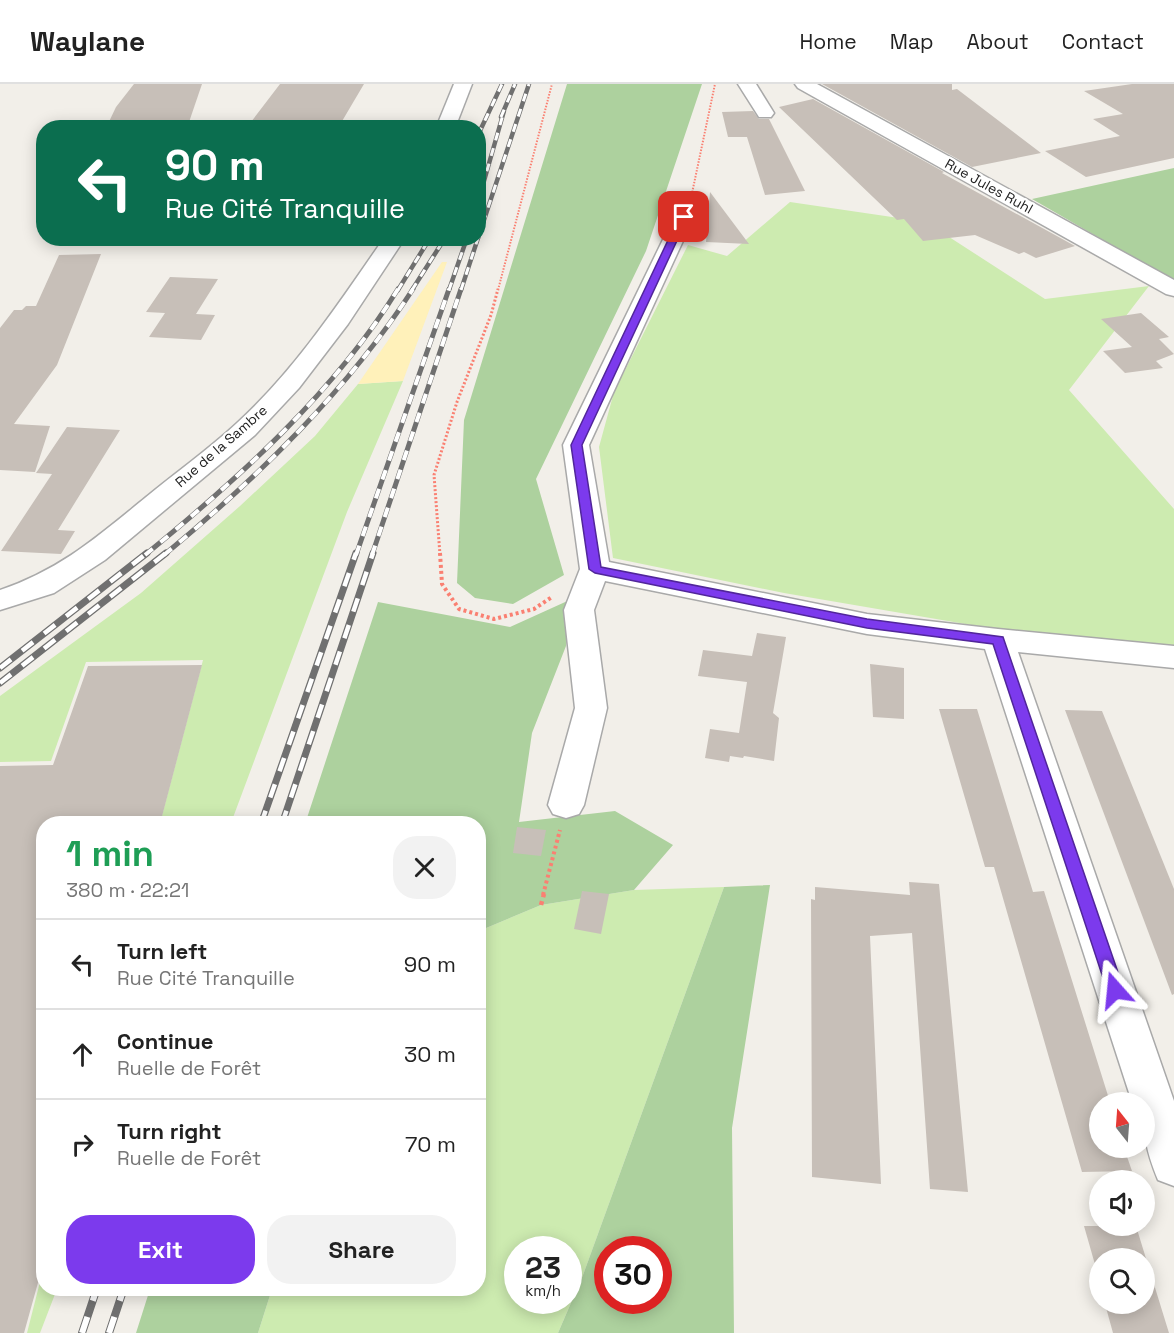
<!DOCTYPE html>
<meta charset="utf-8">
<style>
body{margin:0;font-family:"Space Grotesk",sans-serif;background:#f2f2f2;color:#222;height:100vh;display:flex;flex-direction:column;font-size:22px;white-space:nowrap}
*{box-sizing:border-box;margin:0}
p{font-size:20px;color:#767676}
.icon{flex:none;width:33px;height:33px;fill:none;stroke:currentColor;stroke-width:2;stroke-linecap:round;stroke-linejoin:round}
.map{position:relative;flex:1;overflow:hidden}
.side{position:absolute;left:36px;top:732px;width:450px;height:480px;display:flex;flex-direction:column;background:#fff;border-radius:24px;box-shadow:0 3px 15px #0003}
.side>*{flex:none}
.hud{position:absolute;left:36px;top:36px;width:450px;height:126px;border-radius:24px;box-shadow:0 3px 15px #0003;background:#0b6e4f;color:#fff;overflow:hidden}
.needle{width:39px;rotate:343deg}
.fabs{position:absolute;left:1089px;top:1008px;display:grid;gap:12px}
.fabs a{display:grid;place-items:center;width:66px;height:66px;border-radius:50%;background:#fff;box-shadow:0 3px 15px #0003;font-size:30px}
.speed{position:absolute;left:504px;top:1152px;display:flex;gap:12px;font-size:30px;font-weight:700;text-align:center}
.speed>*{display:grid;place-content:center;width:78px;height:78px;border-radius:50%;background:#fff;box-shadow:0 3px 15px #0003;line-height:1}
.speed small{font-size:15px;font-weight:400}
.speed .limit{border:9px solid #d22;background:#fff;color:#111}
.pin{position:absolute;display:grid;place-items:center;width:51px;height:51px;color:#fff;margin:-26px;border-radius:12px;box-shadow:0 3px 9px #0006}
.me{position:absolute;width:66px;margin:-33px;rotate:342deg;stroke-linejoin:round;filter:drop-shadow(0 0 4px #0008)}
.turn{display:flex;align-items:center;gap:21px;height:126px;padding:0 30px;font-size:27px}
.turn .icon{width:78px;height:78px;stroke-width:2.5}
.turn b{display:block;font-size:42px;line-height:51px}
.round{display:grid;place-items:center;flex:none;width:63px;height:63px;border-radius:24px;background:#f2f2f2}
.headline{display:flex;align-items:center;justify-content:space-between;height:102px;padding:0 30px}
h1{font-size:36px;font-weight:700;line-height:45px;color:#1e9e55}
.cta{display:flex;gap:12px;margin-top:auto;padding:12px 30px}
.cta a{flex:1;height:69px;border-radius:24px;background:#7c3aed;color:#fff;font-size:24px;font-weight:700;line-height:69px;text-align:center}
.cta a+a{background:#f2f2f2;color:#222}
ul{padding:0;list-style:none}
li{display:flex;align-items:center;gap:18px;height:90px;padding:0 30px;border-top:2px solid #e0e0e0}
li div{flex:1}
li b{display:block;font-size:22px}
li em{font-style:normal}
header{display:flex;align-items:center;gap:36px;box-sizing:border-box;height:84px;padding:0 30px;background:#fff;border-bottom:2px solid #e0e0e0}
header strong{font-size:28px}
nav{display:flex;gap:33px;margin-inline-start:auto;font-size:21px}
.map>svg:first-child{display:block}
.grass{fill:#cdebb0;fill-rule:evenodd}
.forest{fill:#add19e;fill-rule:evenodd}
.sand{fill:#fff1ba}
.building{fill:#c7bfb8}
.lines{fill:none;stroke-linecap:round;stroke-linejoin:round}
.minor-casing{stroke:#a9a9a9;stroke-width:3}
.path-far3{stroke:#fa8072;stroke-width:2;stroke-dasharray:1.5 1.5;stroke-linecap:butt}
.path-far2{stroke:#fa8072;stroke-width:3;stroke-dasharray:2 2;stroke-linecap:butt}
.path-far1{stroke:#fa8072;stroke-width:4;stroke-dasharray:3 3;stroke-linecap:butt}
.path{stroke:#fa8072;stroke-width:4.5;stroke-dasharray:4 4;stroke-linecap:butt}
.minor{fill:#fff;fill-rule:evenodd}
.rail-far3-casing{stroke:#707070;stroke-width:4.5}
.rail-far2-casing{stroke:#707070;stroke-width:5}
.rail-far1-casing{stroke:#707070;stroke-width:7}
.rail-casing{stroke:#707070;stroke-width:8}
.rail-far3{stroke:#fff;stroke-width:3;stroke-dasharray:8;stroke-linecap:butt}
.rail-far2{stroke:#fff;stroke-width:4;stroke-dasharray:10;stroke-linecap:butt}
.rail-far1{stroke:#fff;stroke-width:4.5;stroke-dasharray:14;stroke-linecap:butt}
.rail{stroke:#fff;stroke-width:6;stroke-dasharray:17;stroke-linecap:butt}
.route{fill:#7c3aed;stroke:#51269a;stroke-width:1.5}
.labels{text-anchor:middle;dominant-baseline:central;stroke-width:4.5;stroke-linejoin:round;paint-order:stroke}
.far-street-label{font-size:14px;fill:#222;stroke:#fff}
</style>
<header>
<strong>Waylane</strong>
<nav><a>Home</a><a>Map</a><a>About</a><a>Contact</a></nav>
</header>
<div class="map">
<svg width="1174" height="1249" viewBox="0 0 1174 1249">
<rect width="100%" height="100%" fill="#f2efe9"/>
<g class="grass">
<polygon points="790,118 926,138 1045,215 1149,202 1069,306 1174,425 1174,570 1147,571 784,509 613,474 599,363 614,308 688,161 727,172"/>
<polygon points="403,297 347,428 231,739 160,739 203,576 86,578 51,677 0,678 0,612 141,509 240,422 315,352 358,300"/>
<path d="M 724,803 L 583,1191 L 558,1249 L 258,1249 L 272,1205 L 478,1204 L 479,847 L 541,821 L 634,806 ZM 518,1166 L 568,1166 L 568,1216 L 518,1216 Z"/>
<polygon points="43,1186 44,1204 57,1205 40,1249 27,1249"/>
</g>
<g class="forest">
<polygon points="567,0 702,0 646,167 536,395 564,491 513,520 475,514 457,499 464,336"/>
<polygon points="1174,84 1174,197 1032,115"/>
<polygon points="574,514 566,562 532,649 519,738 615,727 673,761 634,806 541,821 479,847 478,740 305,740 378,518 510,543"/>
<path d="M 770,801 L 732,1044 L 734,1249 L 558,1249 L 583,1191 L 724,803 ZM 608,1166 L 658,1166 L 658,1216 L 608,1216 Z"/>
<polygon points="150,1205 150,1204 272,1205 258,1249 136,1249"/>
</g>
<polygon class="sand" points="442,178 447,178 403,297 358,300"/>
<g class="building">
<polygon points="134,0 202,0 187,44 106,44 116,23"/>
<polygon points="280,0 364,0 338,44 297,44 298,41 251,38"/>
<polygon points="822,0 952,0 952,6 957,5 1041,69 972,83"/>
<polygon points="1132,0 1174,0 1174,74 1086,93 1045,67 1120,52 1093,35 1123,30 1084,7"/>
<polygon points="813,15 944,88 942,89 1075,162 1036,174 1024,168 1019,170 975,151 923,157 904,135 897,136 779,23"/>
<polygon points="753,27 759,35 769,35 805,107 765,111 747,53 728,53 722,28"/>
<polygon points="710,108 749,160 706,158"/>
<polygon points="101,170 57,281 14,340 50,342 35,388 0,386 0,244 14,226 22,226 26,222 36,222 59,171"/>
<polygon points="170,193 218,195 196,230 215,231 201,256 149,253 165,229 146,228"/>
<polygon points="1141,229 1169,253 1159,255 1174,270 1156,277 1163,284 1125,289 1103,267 1132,263 1101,235"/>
<polygon points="67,343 120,346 58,446 75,447 61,470 1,467 52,390 36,389"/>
<polygon points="757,549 786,553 773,629 779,634 774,677 744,672 743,674 730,672 729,678 705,674 710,645 739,649 747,598 698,592 703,566 752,572"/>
<polygon points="870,580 904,584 904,635 873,633"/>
<polygon points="202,581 160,740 44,740 44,1177 24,1249 0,1249 0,682 53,681 88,582"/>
<polygon points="939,625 977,625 1033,808 1044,807 1110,1018 1100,1018 1100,1064 1124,1064 1132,1087 1082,1088 994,783 985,783"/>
<polygon points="1065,626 1102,627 1174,805 1174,910 1172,911"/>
<polygon points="517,743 546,746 541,772 513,769"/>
<polygon points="909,798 939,800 968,1108 930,1105 912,849 870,852 881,1100 812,1093 811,815 815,816 815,803 910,811"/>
<polygon points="582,807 609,810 601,850 574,845"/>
<polygon points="1084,1142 1136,1142 1169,1249 1113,1249 1105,1220 1144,1220 1144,1174 1100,1174 1100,1198"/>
</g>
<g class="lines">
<defs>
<g id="minor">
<polygon points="454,0 472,0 455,44 436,44"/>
<polygon points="738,0 756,0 774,29 771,33 759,33"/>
<polygon points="795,0 817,0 1174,196 1174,212 1166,210 798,4"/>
<path d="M 684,127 L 691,129 L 694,133 L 589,361 L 609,478 L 867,530 L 998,545 L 1174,562 L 1174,584 L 1018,568 L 1174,1017 L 1174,1102 L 1158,1096 C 1145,1064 1144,1052 1144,1018 L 1132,1018 L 985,565 L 867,550 L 605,497 L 594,526 L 607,624 L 584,721 L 579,730 L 566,734 L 553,730 L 548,721 L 575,624 L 564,526 L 580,485 L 563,361 L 674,133 L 677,129 Z"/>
<path d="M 384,154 L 405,154 L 348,240 L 299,304 L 255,351 L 105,476 L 54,509 L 0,526 L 0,506 C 60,486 97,453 145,414 C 175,389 208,366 237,339 C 295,286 339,219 384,154 Z"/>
</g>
</defs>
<use href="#minor" class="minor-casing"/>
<g class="path-far3">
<polyline points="691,114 715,0"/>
<polyline points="498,206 552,0"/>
</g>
<polyline class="path-far2" points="440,471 434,391 457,318 491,231 498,205"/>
<g class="path-far1">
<polyline points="440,469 442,500 459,525 494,535 534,525 552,513"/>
<polyline points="543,811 560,746"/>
</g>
<polyline class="path" points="541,821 544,810"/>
<use href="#minor" class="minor"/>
<defs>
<g id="rail-far3">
<polyline points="501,33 515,0"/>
<polyline points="478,51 502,0"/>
<polyline points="478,118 504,27"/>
<polyline points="478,154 529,0"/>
<polyline points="398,206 430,154"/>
<polyline points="412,206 445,154"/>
<polyline points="449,206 467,154"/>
<polyline points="461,206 478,154"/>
</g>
<g id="rail-far2">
<path d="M 145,471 C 239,394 334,309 398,205"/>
<path d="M 164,471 C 257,394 348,306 413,205"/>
<polyline points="356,471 449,205"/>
<polyline points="372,471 461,205"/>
</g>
<g id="rail-far1">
<polyline points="0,584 147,469"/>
<polyline points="0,599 166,469"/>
<polyline points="261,740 356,469"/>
<polyline points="282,740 373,469"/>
</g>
<g id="rail">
<polyline points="82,1249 97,1204"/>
<polyline points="109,1249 124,1204"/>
</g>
</defs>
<use href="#rail-far3" class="rail-far3-casing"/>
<use href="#rail-far2" class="rail-far2-casing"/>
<use href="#rail-far1" class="rail-far1-casing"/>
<use href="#rail" class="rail-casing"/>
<use href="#rail-far3" class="rail-far3"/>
<use href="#rail-far2" class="rail-far2"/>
<use href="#rail-far1" class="rail-far1"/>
<use href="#rail" class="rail"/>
</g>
<polygon class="route" points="684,130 688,133 582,361 601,483 867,535 1003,553 1124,906 1121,911 1115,913 1110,911 1107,906 993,560 867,544 595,489 589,485 571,361 679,133"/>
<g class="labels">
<g class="far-street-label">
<text transform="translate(989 102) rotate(29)">Rue Jules Ruhl</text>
<text transform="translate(221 362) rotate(-41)">Rue de la Sambre</text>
</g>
</g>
</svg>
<div class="fabs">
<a><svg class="needle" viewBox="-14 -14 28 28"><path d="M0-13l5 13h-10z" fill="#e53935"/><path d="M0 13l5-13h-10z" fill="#767676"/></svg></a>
<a><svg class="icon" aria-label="sound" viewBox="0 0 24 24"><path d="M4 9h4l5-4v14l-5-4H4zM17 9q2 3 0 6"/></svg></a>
<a><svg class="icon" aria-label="search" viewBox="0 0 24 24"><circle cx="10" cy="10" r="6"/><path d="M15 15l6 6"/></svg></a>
</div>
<div class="speed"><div>23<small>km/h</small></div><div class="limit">30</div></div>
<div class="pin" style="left:684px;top:133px;background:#d93025"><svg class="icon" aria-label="arrive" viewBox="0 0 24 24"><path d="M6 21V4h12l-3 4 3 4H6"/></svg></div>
<svg class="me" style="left:1115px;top:906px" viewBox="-20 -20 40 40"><path d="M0-17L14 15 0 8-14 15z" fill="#7c3aed" stroke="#fff" stroke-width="4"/></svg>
<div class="hud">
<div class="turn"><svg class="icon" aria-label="left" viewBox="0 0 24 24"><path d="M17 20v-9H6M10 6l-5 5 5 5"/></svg><div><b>90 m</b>Rue Cité Tranquille</div></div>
</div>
<section class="side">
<div class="headline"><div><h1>1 min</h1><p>380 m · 22:21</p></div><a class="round"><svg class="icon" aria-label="close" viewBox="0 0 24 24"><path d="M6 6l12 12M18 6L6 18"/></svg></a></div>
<ul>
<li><svg class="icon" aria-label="left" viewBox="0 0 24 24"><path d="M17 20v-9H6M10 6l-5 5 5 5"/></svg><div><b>Turn left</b><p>Rue Cité Tranquille</p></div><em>90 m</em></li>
<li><svg class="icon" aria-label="ahead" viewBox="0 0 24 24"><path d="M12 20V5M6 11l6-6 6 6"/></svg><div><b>Continue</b><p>Ruelle de Forêt</p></div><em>30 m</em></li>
<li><svg class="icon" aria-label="right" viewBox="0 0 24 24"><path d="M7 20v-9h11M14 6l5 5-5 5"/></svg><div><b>Turn right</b><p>Ruelle de Forêt</p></div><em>70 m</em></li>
</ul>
<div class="cta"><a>Exit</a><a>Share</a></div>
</section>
</div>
